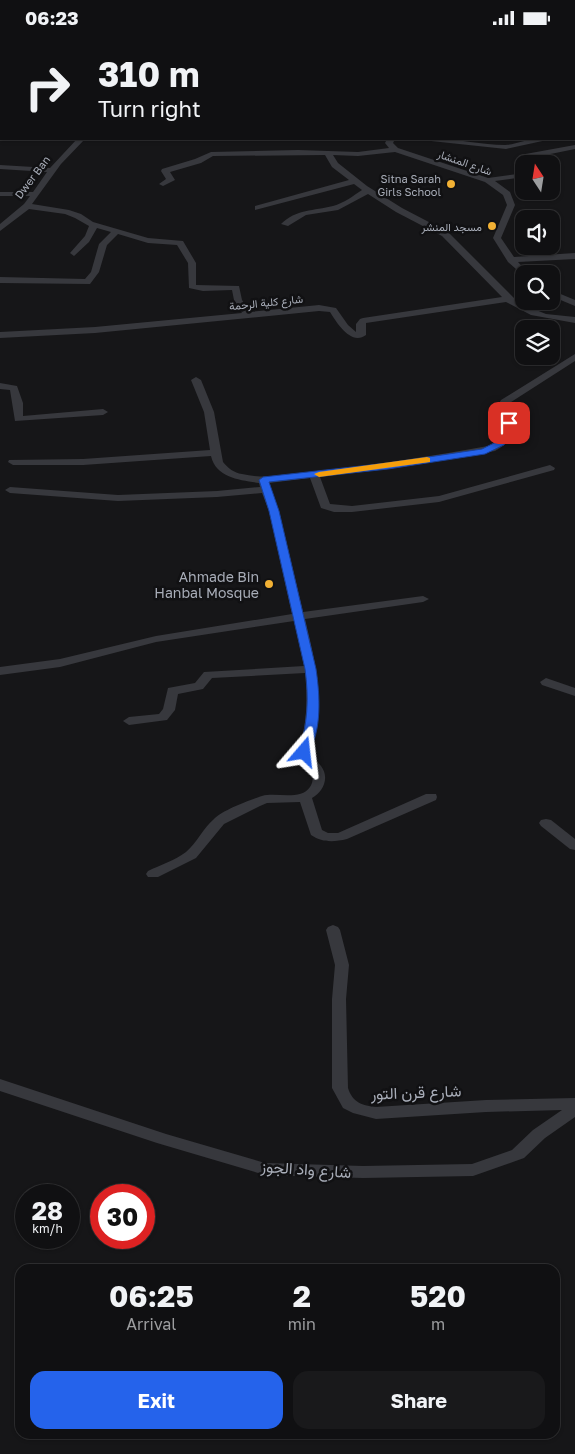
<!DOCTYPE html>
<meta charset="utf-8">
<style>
body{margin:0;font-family:"Golos Text",Vazirmatn,sans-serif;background:#19191b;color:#f1f3f6;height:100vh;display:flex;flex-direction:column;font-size:19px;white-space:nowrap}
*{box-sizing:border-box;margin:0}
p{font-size:16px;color:#9c9d9f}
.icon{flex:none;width:28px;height:28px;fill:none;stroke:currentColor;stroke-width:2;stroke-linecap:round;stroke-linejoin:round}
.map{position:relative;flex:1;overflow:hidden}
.drawer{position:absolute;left:15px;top:1229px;width:545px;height:175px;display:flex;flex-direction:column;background:#101012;border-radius:15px;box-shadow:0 1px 4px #0004,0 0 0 1px #303032}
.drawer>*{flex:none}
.hud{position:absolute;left:0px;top:0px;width:575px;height:105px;box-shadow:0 1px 4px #0004,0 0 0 1px #303032;background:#101012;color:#f1f3f6;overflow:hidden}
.needle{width:32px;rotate:348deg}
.buttons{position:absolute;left:515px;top:120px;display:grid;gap:10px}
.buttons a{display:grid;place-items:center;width:45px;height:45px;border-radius:10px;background:#101012;box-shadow:0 1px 4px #0004,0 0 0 1px #303032;font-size:25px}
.speed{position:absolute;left:15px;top:1149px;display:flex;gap:10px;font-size:25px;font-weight:700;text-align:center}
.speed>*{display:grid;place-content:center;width:65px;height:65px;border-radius:50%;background:#101012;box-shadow:0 1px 4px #0004,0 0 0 1px #303032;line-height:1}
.speed small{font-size:12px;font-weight:400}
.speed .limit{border:8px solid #d22;background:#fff;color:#111}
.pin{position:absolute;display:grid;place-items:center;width:42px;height:42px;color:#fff;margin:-21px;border-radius:10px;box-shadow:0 2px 8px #0006}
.me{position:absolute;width:55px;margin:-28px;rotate:17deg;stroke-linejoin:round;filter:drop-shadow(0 0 4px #0008)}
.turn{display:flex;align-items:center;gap:18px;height:105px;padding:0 15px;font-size:22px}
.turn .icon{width:65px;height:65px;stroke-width:2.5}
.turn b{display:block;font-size:35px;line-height:42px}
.eta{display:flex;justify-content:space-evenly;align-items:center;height:85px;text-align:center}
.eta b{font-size:30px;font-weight:700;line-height:35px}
.button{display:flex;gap:10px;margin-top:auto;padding:10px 15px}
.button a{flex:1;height:58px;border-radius:15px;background:#2563eb;color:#fff;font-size:20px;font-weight:700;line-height:58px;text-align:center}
.button a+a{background:#19191b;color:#f1f3f6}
.status{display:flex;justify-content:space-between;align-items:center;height:35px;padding:0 25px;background:#101012;direction:ltr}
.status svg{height:14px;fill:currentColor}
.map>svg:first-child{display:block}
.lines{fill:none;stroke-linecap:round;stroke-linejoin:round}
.minor{fill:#37383d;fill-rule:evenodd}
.route{fill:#2563eb;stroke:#184099}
.slow{fill:#f59e0b}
.poi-dot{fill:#f2b134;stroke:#111113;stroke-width:2}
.labels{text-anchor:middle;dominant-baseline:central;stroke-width:5;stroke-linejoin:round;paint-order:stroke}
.far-street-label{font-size:11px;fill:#a8adb8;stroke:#111113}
.far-poi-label{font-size:11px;fill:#a8adb8;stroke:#111113;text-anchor:end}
.poi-label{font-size:14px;fill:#a8adb8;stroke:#111113;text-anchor:end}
.near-street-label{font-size:16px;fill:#a8adb8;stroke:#111113}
</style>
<div class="status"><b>06:23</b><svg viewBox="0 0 49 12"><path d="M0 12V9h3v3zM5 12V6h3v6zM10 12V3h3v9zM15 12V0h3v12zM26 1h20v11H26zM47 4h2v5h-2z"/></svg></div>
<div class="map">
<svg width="575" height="1419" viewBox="0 0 575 1419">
<rect width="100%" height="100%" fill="#161618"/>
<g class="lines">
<g class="minor">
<rect x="266" y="0" width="7" height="1"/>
<rect x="358" y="0" width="8" height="1"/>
<rect x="455" y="0" width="6" height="1"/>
<rect x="0" y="18" width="1" height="4"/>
<rect x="574" y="24" width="1" height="4"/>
<path d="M 77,104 L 85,104 L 61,129 L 32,169 L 69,175 L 81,179 L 93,187 L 148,203 L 183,206 L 196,228 L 196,250 L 239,251 L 242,265 L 250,277 L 319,270 L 336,273 L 348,290 L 356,297 L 356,289 L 360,284 L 363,283 L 502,262 L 442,201 L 396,177 L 368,159 L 338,175 L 306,180 L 288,191 L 281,189 C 296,174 314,176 333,171 C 344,168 353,161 362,155 L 354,149 L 255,175 L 255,171 L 349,145 L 332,132 L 325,120 L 213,121 L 201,128 L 170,137 L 175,145 L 163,151 L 159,149 L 166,144 L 161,136 L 162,134 L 195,124 L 211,117 L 298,115 L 358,117 L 389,113 L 385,108 L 387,104 L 395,104 L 393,108 L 398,113 L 488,143 L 524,138 L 524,142 L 495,146 L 510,157 L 515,170 L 501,203 L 514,222 L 575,218 L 575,224 L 518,227 L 529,239 L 524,239 L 524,241 L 508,227 L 493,203 L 507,170 L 503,160 L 485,147 L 395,117 L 358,121 L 333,120 L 338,128 L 367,151 L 402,173 L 448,197 L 519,268 L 546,279 L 575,282 L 575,288 L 531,280 L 506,267 L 366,288 L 366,300 C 351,311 337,288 330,277 L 319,276 L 95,298 L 0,303 L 0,297 L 95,292 L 242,278 L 234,265 L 232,255 L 203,256 L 189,253 L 188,228 L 177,210 L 148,208 L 118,199 L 107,210 L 99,237 L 90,249 L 0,248 L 0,242 L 85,244 L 91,237 L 99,209 L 111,197 L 97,193 L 89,207 L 74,221 L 70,218 L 85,201 L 89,191 L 75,183 L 65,179 L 29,174 L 0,196 L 0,189 L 24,169 L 30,161 L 0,161 L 0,157 L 33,157 L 47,137 L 0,134 L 0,130 L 50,133 Z"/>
<path d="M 427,104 C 453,102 479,110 505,110 C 518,110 534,100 547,105 L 506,114 L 431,106 Z"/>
<polygon points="575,110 575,114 526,124 523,126 525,129 524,135 515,126 520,120"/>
<polygon points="551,255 575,265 575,271 551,261"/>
<path d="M 575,319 L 575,326 L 508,369 C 507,373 508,375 510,380 C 516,398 510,407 495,416 L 388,434 L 320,442 L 330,469 L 352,471 L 439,461 L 550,430 L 555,433 L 554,435 L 439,467 L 352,477 L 334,477 L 321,473 L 310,443 L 269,448 L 279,476 L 303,577 L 423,561 L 429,564 L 423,567 L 305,584 C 316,630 327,673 309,719 C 313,724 318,727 321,731 C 330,743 323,757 312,763 L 322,795 L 328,798 L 338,798 L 426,759 L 436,759 L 437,762 L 436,765 L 347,804 C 334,807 323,808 311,800 L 300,767 L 267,768 L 260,771 L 224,789 L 196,823 L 158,842 L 148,842 L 146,839 L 148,836 C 160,830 176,825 186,817 C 197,808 203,793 214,784 C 223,775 250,765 262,761 C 276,757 301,766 310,752 C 319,738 302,730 297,719 C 307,692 308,666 305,638 L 212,643 L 203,654 L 178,659 L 175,675 L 167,685 L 129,690 L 123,686 L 129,682 L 159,679 L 163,674 L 168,653 L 195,648 L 204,637 L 304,631 L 294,586 L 156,607 L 60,632 L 0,640 L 0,632 L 60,624 L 156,601 L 292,579 L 269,476 L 262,458 L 217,462 L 118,466 L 10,458 L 5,455 L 10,452 L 118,460 L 217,456 L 260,452 L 259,448 C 240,445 216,443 211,421 L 83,430 L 13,430 L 8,427 L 9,425 L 83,424 L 210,415 L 204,377 L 191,345 L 196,342 L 201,345 L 214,377 L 223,427 C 228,433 234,438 242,439 C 267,445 296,439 322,436 C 378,429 433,421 488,411 C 508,400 504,391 497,372 L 501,365 Z"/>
<polygon points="0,348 17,351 23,368 23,381 103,374 108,377 103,380 15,386 10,355 0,354"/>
<polygon points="546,643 575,653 575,661 542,650 540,647"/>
<polygon points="546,784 551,785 575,804 575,815 570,814 541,791 539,788 541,785"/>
<path d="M 333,890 L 338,892 L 340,895 L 349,930 L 346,964 L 348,1053 C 352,1067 363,1071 376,1072 L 486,1065 L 575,1063 L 575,1082 L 545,1103 L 524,1123 L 473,1141 L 363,1143 L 265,1140 L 157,1108 L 0,1056 L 0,1044 L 166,1099 L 265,1128 L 363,1131 L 472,1129 L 512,1115 L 533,1095 L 562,1075 L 486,1077 L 376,1084 L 353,1078 L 343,1073 L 332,1053 L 332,964 L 335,930 L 326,895 L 328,892 Z"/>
</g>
</g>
<path class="route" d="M 506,386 L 509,386 L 513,388 L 512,398 L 504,410 L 485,419 L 388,434 L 269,447 L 279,476 L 316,634 C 320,661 322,695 308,719 L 299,719 L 298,717 C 308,691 309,662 305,634 L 269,476 L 259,445 L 263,442 L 388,428 L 482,414 L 498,406 L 503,398 Z"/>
<polygon class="slow" points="427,422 430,423 430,427 319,442 314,439 319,437"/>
<g class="poi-dot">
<circle cx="451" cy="149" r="5"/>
<circle cx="492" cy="191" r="5"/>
<circle cx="269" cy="549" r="5"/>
</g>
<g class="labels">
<g class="far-street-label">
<text transform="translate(465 127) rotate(19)">شارع المنشار</text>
<text transform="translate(32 142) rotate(-53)">Dwer Ban</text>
<text transform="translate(266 267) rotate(-6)">شارع كلية الرحمة</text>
</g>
<g class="far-poi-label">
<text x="441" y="143">Sitna Sarah<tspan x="441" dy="13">Girls School</tspan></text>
<text x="482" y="191">مسجد المنشر</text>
</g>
<g class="poi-label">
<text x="259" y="541">Ahmade Bin<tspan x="259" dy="16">Hanbal Mosque</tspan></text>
</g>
<g class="near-street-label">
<text transform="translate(416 1057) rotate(-2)">شارع قرن التور</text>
<text transform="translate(306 1134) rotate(4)">شارع واد الجوز</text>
</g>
</g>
</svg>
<div class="buttons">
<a><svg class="needle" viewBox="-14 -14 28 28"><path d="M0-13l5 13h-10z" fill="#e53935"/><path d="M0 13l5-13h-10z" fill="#9c9d9f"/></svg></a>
<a><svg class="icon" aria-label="sound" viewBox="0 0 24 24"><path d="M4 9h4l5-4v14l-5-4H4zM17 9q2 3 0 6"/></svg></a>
<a><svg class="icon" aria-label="search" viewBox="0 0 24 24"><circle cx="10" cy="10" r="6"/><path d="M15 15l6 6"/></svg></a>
<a><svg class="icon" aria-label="layers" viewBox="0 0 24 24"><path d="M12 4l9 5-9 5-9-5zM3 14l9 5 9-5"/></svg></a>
</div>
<div class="speed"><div>28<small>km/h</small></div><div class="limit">30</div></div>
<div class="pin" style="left:509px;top:388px;background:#d93025"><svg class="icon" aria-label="arrive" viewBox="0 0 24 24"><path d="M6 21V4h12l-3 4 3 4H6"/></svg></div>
<svg class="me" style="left:304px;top:717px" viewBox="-20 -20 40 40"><path d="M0-17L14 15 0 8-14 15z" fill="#2563eb" stroke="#fff" stroke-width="4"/></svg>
<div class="hud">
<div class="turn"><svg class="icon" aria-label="right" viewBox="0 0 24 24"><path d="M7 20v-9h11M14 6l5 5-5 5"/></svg><div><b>310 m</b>Turn right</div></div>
</div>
<section class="drawer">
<div class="eta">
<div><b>06:25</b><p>Arrival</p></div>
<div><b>2</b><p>min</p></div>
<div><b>520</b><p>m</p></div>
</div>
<div class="button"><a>Exit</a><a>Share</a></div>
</section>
</div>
